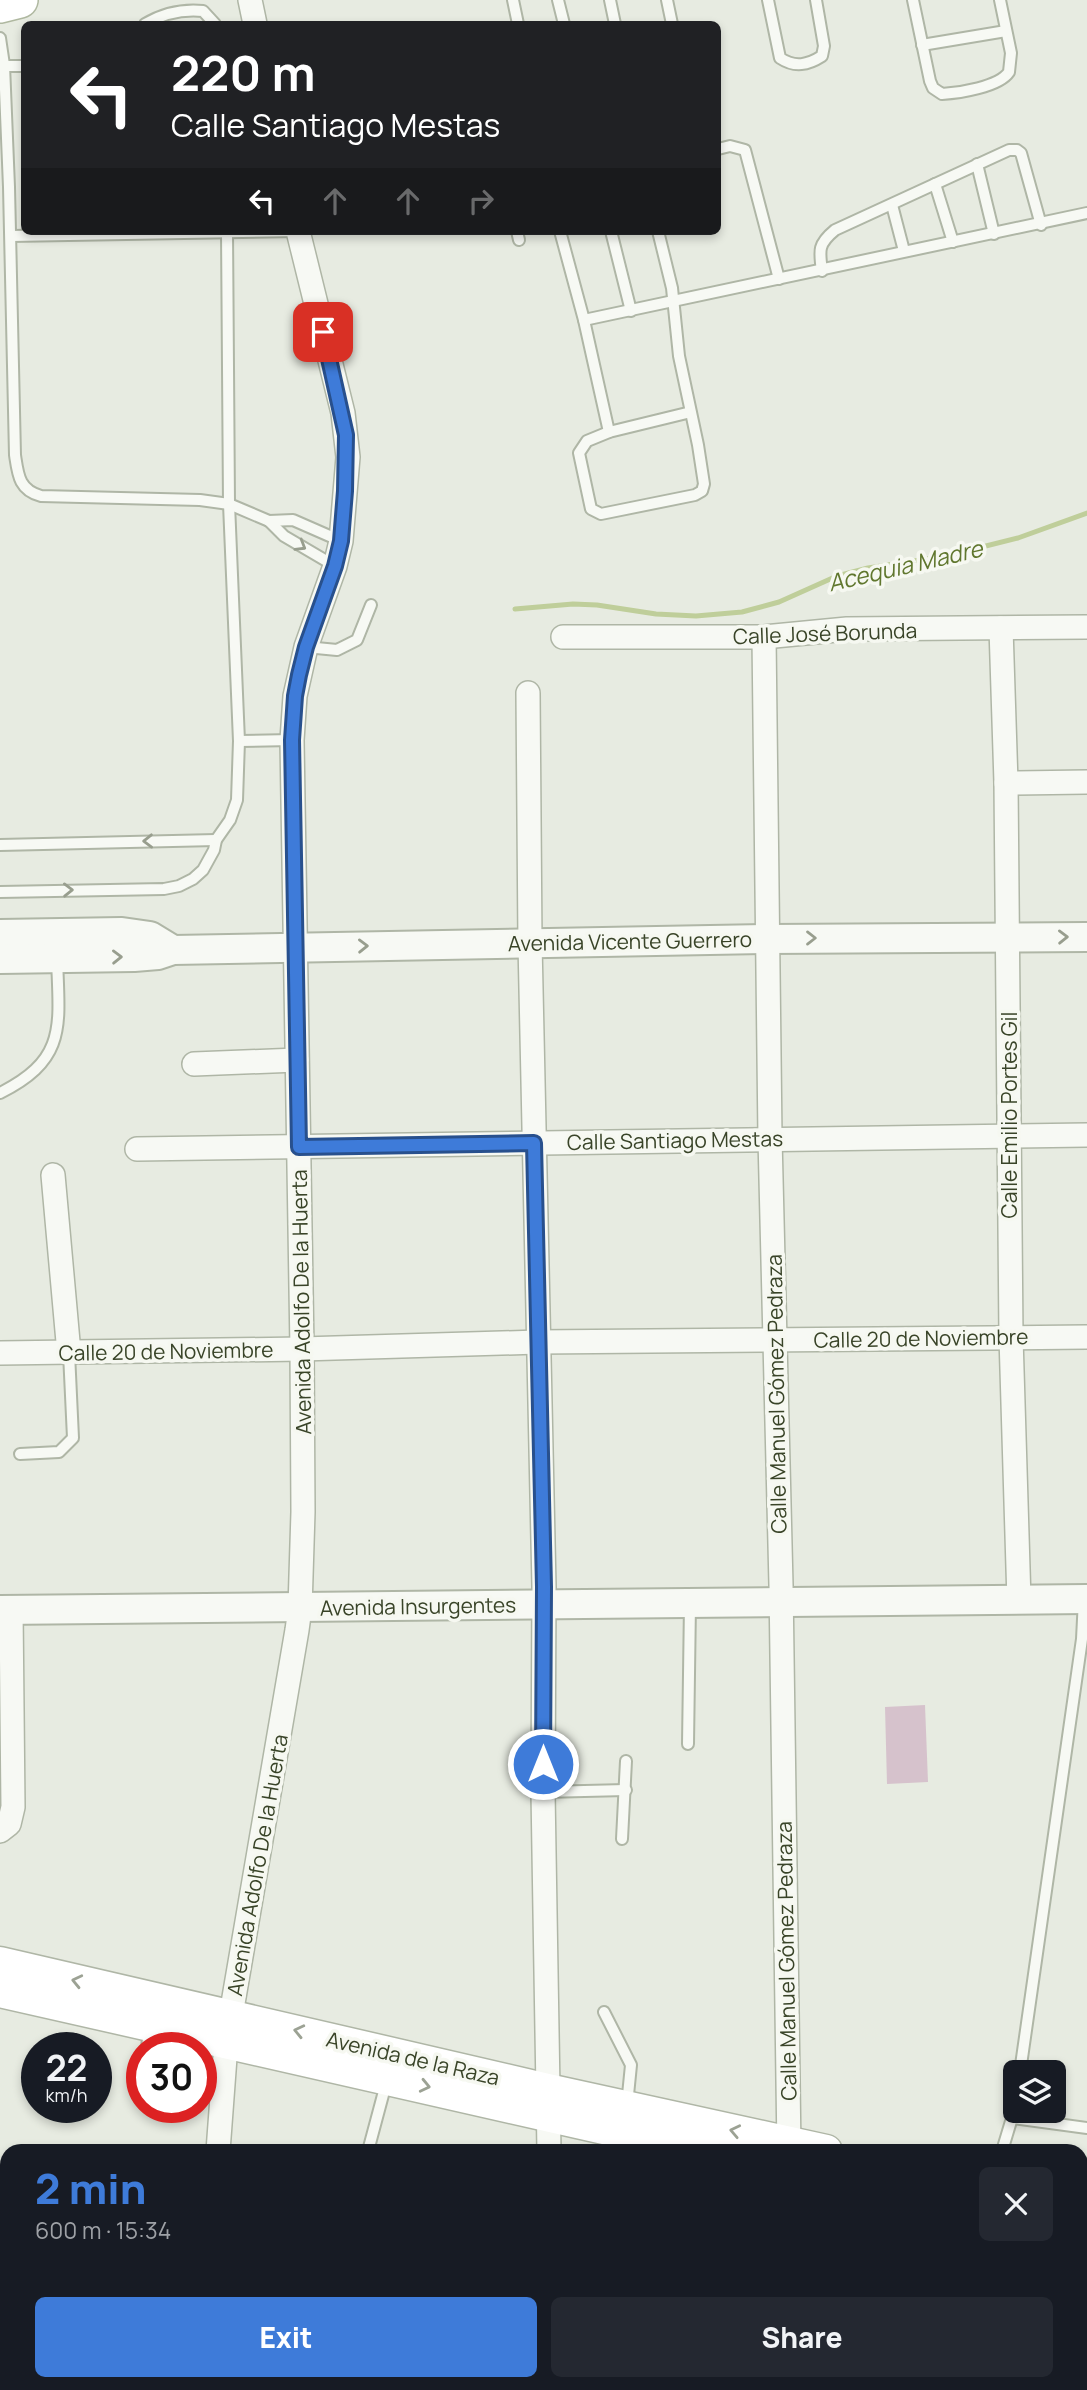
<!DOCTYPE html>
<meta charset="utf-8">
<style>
body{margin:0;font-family:Manrope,sans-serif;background:#242831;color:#f1f3f6;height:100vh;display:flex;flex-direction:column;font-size:26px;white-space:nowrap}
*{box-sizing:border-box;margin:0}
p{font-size:23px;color:#9ea1a6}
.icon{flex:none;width:38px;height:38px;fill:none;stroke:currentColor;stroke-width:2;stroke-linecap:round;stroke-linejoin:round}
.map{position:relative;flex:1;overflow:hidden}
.side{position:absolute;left:0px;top:2144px;width:1088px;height:247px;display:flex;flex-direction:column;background:#171b24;border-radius:21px 21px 0 0;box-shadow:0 4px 10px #0003}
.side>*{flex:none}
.guide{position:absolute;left:21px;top:21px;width:700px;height:214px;border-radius:10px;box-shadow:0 4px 10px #0003;background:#202124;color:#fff;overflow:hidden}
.controls{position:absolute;left:1003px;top:2060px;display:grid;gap:14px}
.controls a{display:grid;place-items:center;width:63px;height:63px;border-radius:10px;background:#171b24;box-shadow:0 4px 10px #0003;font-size:35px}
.speed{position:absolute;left:21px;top:2032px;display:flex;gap:14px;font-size:35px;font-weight:700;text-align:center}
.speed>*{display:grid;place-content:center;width:91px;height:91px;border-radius:50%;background:#171b24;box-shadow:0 4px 10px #0003;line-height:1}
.speed small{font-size:18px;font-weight:400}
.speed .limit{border:10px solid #d22;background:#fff;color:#111}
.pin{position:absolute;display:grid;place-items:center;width:60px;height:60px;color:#fff;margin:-30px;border-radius:14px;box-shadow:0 4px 10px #0006}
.me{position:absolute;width:77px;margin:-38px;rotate:0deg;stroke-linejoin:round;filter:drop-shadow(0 0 5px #0008)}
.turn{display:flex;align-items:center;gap:24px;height:147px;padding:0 35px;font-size:32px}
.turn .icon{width:91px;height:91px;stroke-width:2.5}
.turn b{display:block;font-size:49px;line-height:60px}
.lanes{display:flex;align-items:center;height:66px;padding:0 35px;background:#0003;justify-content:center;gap:35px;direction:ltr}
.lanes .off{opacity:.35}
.round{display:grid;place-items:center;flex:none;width:74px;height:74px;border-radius:10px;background:#242831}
.head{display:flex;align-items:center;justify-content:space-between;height:119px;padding:0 35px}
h1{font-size:42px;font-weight:800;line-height:52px;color:#3e7bd9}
.cta{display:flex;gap:14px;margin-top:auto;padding:14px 35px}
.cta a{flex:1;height:80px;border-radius:10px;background:#3e7bd9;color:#fff;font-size:28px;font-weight:800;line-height:80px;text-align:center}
.cta a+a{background:#242831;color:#f1f3f6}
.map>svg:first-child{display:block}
.pitch{fill:#d6c2cc}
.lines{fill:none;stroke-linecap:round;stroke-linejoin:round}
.stream{stroke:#bfce9a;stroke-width:5}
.service-casing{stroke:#afb6a6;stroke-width:14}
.minor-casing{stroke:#afb6a6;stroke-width:26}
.tertiary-casing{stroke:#afb6a6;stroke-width:32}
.secondary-casing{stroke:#afb6a6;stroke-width:35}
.primary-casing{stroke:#afb8a0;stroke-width:38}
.service{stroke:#f7f9f4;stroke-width:10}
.minor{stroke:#f7f9f4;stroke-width:23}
.tertiary{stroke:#f7f9f4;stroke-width:28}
.secondary{stroke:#fff;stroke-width:32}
.primary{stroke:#fff;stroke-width:35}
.oneway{stroke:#989e8e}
.oneway2{stroke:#9ca294}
.route-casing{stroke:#28508d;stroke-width:18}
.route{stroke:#3e7bd9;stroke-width:12}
.labels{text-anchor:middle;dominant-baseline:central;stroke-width:7;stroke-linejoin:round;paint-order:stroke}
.street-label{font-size:21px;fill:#394428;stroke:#f6f8f1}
.water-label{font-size:23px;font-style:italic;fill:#60772e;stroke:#f6f8f1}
</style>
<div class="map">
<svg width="1087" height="2390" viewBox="0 0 1087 2390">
<rect width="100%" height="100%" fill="#e7ebe1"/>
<polygon class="pitch" points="925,1705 928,1782 887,1784 885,1707"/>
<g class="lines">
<polyline class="stream" points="515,609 573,604 597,605 656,614 696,616 742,612 779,602 837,576 868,568 946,556 1018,538 1087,513"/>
<defs>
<g id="service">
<polyline points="513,0 518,24"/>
<polyline points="558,0 564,24"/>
<polyline points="610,0 615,24"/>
<polyline points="667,0 672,24"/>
<path d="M 768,0 L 780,58 C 795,68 808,65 822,56 L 824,46 L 816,0"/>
<path d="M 913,0 L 930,81 L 933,88 L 942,94 C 959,93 999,87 1009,72 L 1011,53 L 1000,0"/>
<path d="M 145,24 C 162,14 183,9 203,11 L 215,24"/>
<path d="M 0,38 L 4,65 L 9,187 L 15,455 C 18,475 19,490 41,496 L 200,500 L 229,504 L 269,521 L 284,536 L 335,566"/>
<polyline points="922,45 1006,31"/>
<polyline points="0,66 24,66"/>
<polyline points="718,149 730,146 745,150 779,279"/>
<polyline points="977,164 994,234"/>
<polyline points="935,184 953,242"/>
<polyline points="892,205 904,251"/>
<polyline points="517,231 519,240"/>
<polyline points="560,231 584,320 609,432"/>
<polyline points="611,231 631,311"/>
<polyline points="658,231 672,288 679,356 698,445 704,484 702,491 695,495 601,514 591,509 579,453 587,441 609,432 691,412"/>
<polyline points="11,236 298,231"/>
<path d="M 822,271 C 819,250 818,244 835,230 L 1009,150 L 1017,150 L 1021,153 L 1041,225"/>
<polyline points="584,320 1087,213"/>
<polyline points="269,521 293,520 341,541"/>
<polyline points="306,647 337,650 357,640 371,605"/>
<polyline points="239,741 292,740"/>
<polyline points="0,845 216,840"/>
<polyline points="0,892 164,889 179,886 193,879 203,870 214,850 216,840 230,820 237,800 239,741 229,504 227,231"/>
<path d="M 0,1093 C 68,1059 59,1025 57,958"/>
<polyline points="20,1454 59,1452 73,1438 69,1353"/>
<polyline points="688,1744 690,1604"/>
<polyline points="543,1792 626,1790"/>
<polyline points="622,1839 626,1761"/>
<polyline points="604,2012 631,2065 627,2105"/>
<polyline points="147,2048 149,2029"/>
<polyline points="1020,2072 1082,1639 1084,1599"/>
<polyline points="201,2094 222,2098"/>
<polyline points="1013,2118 1087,2128"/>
<polyline points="368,2151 387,2080"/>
<polyline points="1002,2151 1015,2108"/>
<polyline points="1082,2163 1087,2164"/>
<polyline points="1082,2271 1087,2273"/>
</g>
<g id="minor">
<polyline points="250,0 255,24"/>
<polyline points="1001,628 1006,783 1011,1337 1019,1601"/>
<polyline points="563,637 764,637 847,629 1087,627"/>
<polyline points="764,637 770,1138 781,1585 789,2151"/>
<polyline points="528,693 530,943 544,1587 543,1792 549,2151"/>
<polyline points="1006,783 1087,782"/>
<polyline points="194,1064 297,1060"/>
<polyline points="137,1149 1087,1135"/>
<polyline points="53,1175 69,1353"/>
<polyline points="0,1353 302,1349 538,1342 1087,1337"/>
<polyline points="0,1831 9,1824 13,1807 11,1610"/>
<polyline points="218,2151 226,2044 297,1630 300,1608 303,1512 302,1349 292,740 295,696 306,647 335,566 341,541 348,457 343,413 298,231"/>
<polyline points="558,2384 558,2390"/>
<polyline points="717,2384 717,2390"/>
<polyline points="931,2384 932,2390"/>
<polyline points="202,2390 202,2384"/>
<polyline points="328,2390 328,2384"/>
<polyline points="446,2390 450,2384"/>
</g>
<g id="tertiary">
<polyline points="0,934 122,932 150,936 173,950"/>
<polyline points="0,959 134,957 158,955 173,950 769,939 1087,937"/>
<polyline points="0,1610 1087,1599"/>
</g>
<g id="secondary">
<polyline points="0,1963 548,2090 826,2151"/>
<polyline points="0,1991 705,2151"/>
<polyline points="1082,2206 1087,2208"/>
<polyline points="1082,2237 1087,2238"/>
</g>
<polyline id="primary" points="0,5 20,0"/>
</defs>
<use href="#service" class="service-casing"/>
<use href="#minor" class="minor-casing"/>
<use href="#tertiary" class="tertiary-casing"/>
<use href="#secondary" class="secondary-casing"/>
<use href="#primary" class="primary-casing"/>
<use href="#service" class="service"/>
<use href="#minor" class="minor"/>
<use href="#tertiary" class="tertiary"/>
<use href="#secondary" class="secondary"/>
<use href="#primary" class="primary"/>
</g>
<defs><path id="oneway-chevron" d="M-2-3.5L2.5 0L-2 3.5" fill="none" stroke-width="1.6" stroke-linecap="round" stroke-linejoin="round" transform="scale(1.75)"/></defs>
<g class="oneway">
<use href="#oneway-chevron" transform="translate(301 546) rotate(31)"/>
<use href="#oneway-chevron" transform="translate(148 841) rotate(179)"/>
<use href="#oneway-chevron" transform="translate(68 890) rotate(-1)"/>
<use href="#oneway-chevron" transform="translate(1063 937) rotate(-1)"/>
<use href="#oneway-chevron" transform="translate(811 938)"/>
<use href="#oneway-chevron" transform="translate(363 946) rotate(-1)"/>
<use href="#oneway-chevron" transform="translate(117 957) rotate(-1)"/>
</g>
<g class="oneway2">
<use href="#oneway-chevron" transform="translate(77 1981) rotate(-167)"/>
<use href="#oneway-chevron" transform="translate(299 2031) rotate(-167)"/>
<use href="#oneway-chevron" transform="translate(425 2086) rotate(13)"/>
<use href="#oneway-chevron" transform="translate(735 2131) rotate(-168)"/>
</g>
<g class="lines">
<defs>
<polyline id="route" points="323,332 346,435 345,491 341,541 335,566 306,647 299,675 295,696 292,740 299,1147 534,1143 544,1587 543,1764"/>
</defs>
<use href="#route" class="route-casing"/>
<use href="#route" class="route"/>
</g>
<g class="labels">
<g class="street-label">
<text transform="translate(825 633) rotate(-2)">Calle José Borunda</text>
<text transform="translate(630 941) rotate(-1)">Avenida Vicente Guerrero</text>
<text transform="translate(1009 1115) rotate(-90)">Calle Emilio Portes Gil</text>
<text transform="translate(675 1140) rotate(-1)">Calle Santiago Mestas</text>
<text transform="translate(301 1302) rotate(-91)">Avenida Adolfo De la Huerta</text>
<text transform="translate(921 1338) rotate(-1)">Calle 20 de Noviembre</text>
<text transform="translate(166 1351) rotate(-1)">Calle 20 de Noviembre</text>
<text transform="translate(776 1394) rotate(-91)">Calle Manuel Gómez Pedraza</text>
<text transform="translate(418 1606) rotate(-1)">Avenida Insurgentes</text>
<text transform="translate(257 1865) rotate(-80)">Avenida Adolfo De la Huerta</text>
<text transform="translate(786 1961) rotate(-91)">Calle Manuel Gómez Pedraza</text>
<text transform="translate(413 2058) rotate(13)">Avenida de la Raza</text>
</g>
<g class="water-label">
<text transform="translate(905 565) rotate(-13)">Acequia Madre</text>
</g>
</g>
</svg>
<div class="controls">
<a><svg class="icon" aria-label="layers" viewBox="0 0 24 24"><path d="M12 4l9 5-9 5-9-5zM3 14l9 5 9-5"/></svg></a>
</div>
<div class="speed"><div>22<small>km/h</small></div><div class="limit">30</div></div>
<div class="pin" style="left:323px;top:332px;background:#d93025"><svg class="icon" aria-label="arrive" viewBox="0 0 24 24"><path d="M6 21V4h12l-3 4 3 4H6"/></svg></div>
<svg class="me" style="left:543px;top:1764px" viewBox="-20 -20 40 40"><circle r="17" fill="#3e7bd9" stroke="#fff" stroke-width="3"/><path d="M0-11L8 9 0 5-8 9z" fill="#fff"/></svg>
<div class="guide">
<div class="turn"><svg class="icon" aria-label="left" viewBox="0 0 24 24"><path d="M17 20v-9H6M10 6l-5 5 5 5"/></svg><div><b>220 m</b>Calle Santiago Mestas</div></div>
<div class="lanes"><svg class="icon" aria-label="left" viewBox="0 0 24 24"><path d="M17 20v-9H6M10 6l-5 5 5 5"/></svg><svg class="icon off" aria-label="ahead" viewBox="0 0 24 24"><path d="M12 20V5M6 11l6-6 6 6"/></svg><svg class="icon off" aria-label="ahead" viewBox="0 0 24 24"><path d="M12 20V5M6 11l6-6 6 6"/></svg><svg class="icon off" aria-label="right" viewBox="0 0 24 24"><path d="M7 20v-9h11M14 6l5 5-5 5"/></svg></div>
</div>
<section class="side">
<div class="head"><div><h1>2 min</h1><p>600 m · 15:34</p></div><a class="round"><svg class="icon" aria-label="close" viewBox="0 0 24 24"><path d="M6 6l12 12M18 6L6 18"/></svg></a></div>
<div class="cta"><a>Exit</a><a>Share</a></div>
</section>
</div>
